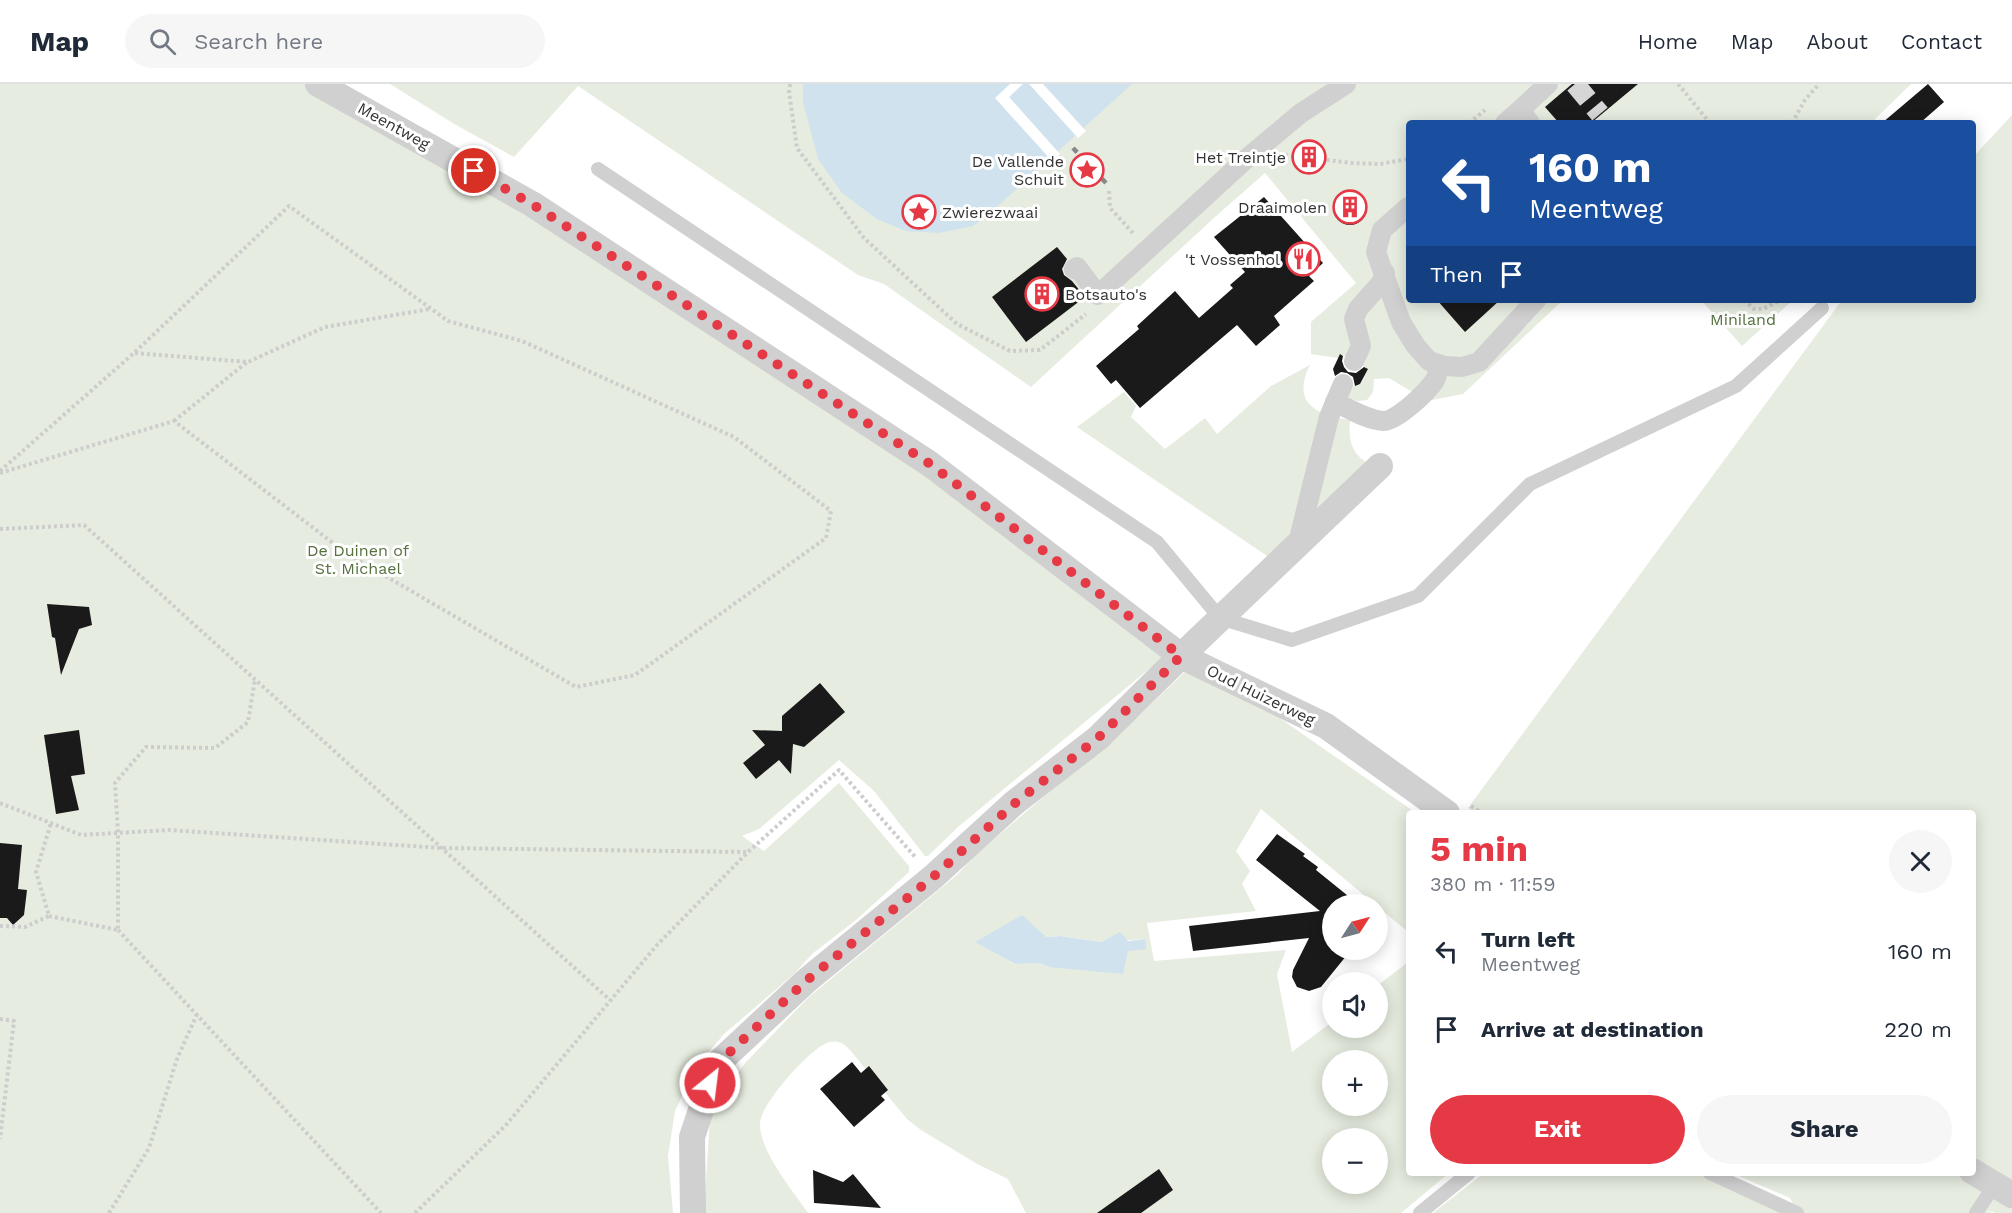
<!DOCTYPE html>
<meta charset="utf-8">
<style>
body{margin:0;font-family:"Work Sans",sans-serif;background:#f6f6f7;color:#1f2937;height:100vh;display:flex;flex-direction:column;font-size:22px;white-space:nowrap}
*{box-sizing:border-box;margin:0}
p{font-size:20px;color:#747a83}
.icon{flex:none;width:33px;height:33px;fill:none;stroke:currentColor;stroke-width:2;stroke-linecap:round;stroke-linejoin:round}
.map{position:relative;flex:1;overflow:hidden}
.panel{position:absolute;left:1406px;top:726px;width:570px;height:366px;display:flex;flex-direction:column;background:#fff;border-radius:6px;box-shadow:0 3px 15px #0003}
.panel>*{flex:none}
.top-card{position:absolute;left:1406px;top:36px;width:570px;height:183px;border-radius:6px;box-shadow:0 3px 15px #0003;background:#1a4fa0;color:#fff;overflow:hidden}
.needle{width:39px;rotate:54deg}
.buttons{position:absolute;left:1322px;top:810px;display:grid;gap:12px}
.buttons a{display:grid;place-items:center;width:66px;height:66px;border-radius:50%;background:#fff;box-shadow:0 3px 15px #0003;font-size:30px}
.pin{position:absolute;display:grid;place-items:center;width:51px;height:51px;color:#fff;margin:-26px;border:3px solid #fff;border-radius:50%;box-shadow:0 2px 6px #0007}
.me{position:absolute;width:66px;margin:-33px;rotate:29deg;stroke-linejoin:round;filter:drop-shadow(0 0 4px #0008)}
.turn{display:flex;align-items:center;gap:21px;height:126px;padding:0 24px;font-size:27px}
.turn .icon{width:78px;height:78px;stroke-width:2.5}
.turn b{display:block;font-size:42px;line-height:51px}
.then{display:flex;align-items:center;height:57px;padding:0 24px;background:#0003;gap:12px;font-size:22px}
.round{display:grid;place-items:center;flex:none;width:63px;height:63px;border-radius:32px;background:#f6f6f7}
.headline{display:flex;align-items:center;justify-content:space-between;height:102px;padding:0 24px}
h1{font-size:36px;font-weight:700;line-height:45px;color:#e63946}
.button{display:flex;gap:12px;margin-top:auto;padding:12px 24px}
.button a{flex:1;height:69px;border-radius:36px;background:#e63946;color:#fff;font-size:24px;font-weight:700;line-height:69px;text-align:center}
.button a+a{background:#f6f6f7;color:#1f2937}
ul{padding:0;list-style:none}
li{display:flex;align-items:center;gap:18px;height:78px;padding:0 24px}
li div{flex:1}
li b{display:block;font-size:22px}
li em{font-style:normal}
header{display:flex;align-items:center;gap:36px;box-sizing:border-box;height:84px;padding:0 30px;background:#fff;border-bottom:2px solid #e0e1e3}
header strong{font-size:28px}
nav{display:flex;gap:33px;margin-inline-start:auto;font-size:21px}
.search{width:420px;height:54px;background:#f6f6f7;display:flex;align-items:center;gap:15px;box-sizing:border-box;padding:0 21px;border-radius:33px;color:#747a83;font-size:22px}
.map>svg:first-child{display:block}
.green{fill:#e6ecdf;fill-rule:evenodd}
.water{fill:#cfe2ee}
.pier{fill:#fff}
.building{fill:#1a1a1a}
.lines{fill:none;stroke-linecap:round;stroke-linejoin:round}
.pedestrian-tunnel{stroke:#d6d6d6;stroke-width:20;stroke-dasharray:20 10;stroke-linecap:butt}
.path{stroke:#cdcdcd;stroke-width:4;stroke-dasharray:3 3;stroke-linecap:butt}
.service{stroke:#d0d0d0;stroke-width:14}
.pedestrian{stroke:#d0d0d0;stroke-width:20}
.minor{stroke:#d0d0d0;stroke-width:26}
.rail{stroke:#888;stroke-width:4.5;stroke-dasharray:6 4.5;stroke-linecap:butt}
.route{stroke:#e63946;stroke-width:10;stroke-dasharray:0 18}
.labels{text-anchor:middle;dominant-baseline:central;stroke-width:6;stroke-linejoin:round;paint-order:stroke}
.street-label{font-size:16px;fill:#333;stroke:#fff}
.poi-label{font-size:16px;fill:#333;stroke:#fff;text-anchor:end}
.park-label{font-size:16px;fill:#56703f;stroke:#fff}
</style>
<header>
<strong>Map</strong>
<div class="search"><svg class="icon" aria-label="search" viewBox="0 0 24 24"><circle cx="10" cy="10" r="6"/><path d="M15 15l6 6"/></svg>Search here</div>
<nav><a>Home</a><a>Map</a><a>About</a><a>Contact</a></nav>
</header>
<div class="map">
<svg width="2012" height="1129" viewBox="0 0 2012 1129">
<rect width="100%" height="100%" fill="#fff"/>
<g class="green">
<polygon points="0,0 318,0 619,184 950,400 1172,566 958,743 928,772 925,772 874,707 839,676 759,745 742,752 764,767 839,699 909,782 909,788 856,836 812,870 794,890 724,950 695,984 675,1027 668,1072 673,1129 0,1129"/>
<polygon points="390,0 1911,0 1871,39 1408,39 1408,216 1563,216 1463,310 1422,318 1414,309 1389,294 1374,295 1373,308 1367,316 1358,317 1349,314 1350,303 1361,300 1368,285 1341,270 1338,274 1311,270 1311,238 1356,199 1265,89 1215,133 1031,303 884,200 858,191 578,2 514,73 456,41"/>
<polygon points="2012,31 2012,1110 1973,1082 1972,729 1474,729 1468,724 1842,216 1972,216 1973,73"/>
<polygon points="1701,216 1793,216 1742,262"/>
<path d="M 1310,281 C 1291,319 1316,331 1350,336 C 1348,357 1352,373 1373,381 L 1273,476 L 1077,343 L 1124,308 L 1136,322 L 1131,333 L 1165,365 L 1205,334 L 1217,350 L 1271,302 Z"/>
<path d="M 1195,578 L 1281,635 L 1416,729 L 1408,729 L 1408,848 L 1261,725 L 1236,767 L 1250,787 L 1242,800 L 1256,827 L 1147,839 L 1154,877 L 1286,866 L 1277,890 L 1292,968 L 1332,938 L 1332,944 L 1377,944 L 1377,902 L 1408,878 L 1408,1089 L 1449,1089 L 1401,1129 L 1026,1129 L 1008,1095 L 979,1081 L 921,1046 L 907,1035 L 850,966 C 844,960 840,956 830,958 C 812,961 759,1022 760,1040 C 760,1068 792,1105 808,1129 L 704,1129 L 710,1033 L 727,1003 L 746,978 L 809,913 L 958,790 L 974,772 L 1139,632 ZM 1061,852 L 1102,858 L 1144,855 L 1128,867 L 1060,883 L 1049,883 L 1040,879 L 1014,880 L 976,857 ZM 1332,976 L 1377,976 L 1377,1022 L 1332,1022 ZM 1332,1054 L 1377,1054 L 1377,1100 L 1332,1100 Z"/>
<polygon points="1484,1089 1701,1089 1787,1129 1433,1129"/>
<polygon points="1732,1089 1959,1089 2012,1121 2012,1129 1995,1129 1984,1125 1992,1129 1798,1129 1790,1114"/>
</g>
<g class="water">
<polygon points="803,0 1132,0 990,129 973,142 939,149 906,147 877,135 842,109 818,75 803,18"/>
<polygon points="1022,831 1046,853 1060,852 1102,858 1120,848 1128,857 1145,855 1146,865 1128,867 1123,890 1049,883 1040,879 1015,880 975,858"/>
</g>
<g class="pier">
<polygon points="1010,0 1023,0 1009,13 1060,70 1052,77 995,14"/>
<polygon points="1029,0 1043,0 1086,47 1078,54"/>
</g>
<g class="building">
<polygon points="1572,0 1638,0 1591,39 1559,39 1545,23"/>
<polygon points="1928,0 1944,18 1920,39 1882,39"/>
<circle cx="1350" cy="124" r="17"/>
<polygon points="1264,113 1323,179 1309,192 1314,197 1274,232 1280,241 1256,262 1237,241 1140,324 1116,296 1111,300 1096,282 1139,245 1137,242 1175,207 1199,234 1233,204 1230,201 1245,188 1214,153"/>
<polygon points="1057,163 1067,175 1062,185 1064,191 1072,197 1085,213 1026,258 992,213"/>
<polygon points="1437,216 1500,216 1465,248"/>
<polygon points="1340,270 1343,272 1342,277 1344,283 1348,288 1356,289 1364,283 1368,285 1360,300 1355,302 1353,293 1347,289 1341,288 1335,292 1333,285"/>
<polygon points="47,520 89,523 92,541 79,545 61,591 55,554 52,553"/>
<polygon points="820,599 845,628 804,663 793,660 791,690 779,676 756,695 743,679 765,661 752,646 782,647 782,632"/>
<polygon points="79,646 85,690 71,692 79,726 56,730 44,651"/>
<polygon points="1277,750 1305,770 1303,772 1318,783 1316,786 1358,820 1332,820 1332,866 1351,866 1321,903 1309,907 1297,903 1292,893 1293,886 1309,854 1193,867 1189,842 1320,827 1256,776"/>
<polygon points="0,759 22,761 18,805 27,806 24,831 13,841 7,834 0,834"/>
<polygon points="852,978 861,989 869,982 888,1006 881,1012 885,1016 854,1043 820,1005"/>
<polygon points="1159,1085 1173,1106 1141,1129 1097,1129"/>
<polygon points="813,1086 843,1098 853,1090 881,1124 814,1119"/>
</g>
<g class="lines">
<polyline class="pedestrian-tunnel" points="1575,0 1600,30"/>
<g class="path">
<polyline points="790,0 789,8 797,64 864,154 957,240 1010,267 1040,266 1086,230"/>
<polyline points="1678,0 1710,39"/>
<polyline points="1469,39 1485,26"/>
<polyline points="1792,39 1805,16 1819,0"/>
<polyline points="1285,71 1352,79 1380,80 1408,75"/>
<polyline points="1109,107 1110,124 1133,149"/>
<polyline points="1744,216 1754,225 1763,225 1780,216"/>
<polyline points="135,269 248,278 325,243 430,225"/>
<polyline points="174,337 247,278"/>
<polyline points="0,387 134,269 289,122 448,237 522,257 734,353 831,427 826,454 635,591 576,603 346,469 174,337 0,389"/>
<polyline points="0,445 84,441 610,916"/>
<polyline points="0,719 81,751 169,746 442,764 747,768"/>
<polyline points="1471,722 1482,729"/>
<polyline points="49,832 118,846 118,749 115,699 146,663 215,664 248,638 255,595"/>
<polyline points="0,842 25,843 49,832 36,788 51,739"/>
<polyline points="118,846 381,1129"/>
<polyline points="0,935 14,937 0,1055"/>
<polyline points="109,1129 149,1064 177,975 197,930"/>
<polyline points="415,1129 506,1041 657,861 748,768 839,686 916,774"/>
</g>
<g class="service">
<polyline points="598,85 1157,458 1220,534 1292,556 1418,512 1530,400 1736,302 1822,224"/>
<polyline points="1710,1089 1797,1129"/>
<polyline points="1420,1129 1469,1089"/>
<polyline points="1976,1129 1995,1100"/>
</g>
<g class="pedestrian">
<polyline points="1520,26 1548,0"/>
<polyline points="1505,39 1520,26 1530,39"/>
<polyline points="1408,123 1382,146 1376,168 1401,238 1415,261 1429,277 1445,282 1462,283 1479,278 1536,216"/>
<polyline points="1074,185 1077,183 1098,211 1245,76 1301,29 1346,0"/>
<polyline points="1354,277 1361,262 1354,235 1358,225 1381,199 1385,189"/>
<path d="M 1335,318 C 1350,325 1367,336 1383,337 C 1396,338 1431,305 1436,294 C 1438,290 1438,284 1438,280"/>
<polyline points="1298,459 1329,333 1343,300"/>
</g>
<g class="minor">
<polyline points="318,0 532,120 930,380 1181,572 1326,642 1447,729"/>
<polyline points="1972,1087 2012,1111"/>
<polyline points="693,1129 692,1053 716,981 806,897 933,793 1014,719 1098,654 1181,572 1380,382"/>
</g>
<polyline class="rail" points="1073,64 1106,99"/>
</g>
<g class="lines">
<polyline class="route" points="474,87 532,120 930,380 1181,572 1098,654 1014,720 933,793 806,897 716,981 710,999"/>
</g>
<defs>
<symbol id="building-ring" viewBox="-11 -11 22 22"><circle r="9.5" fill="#fff" stroke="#e63946" stroke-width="1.5"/><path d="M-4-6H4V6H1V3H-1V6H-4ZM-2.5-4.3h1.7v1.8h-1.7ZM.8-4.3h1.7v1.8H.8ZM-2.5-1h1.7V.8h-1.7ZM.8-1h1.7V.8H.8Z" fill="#e63946"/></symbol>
<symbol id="sight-ring" viewBox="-11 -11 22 22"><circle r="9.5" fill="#fff" stroke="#e63946" stroke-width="1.5"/><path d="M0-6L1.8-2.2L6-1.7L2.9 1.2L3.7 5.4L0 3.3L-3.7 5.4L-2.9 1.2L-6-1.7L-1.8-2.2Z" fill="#e63946"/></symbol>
<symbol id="restaurant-ring" viewBox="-11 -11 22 22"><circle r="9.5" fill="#fff" stroke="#e63946" stroke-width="1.5"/><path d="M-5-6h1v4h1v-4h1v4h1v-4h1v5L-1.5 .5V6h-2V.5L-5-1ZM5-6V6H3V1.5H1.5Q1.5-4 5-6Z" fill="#e63946"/></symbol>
</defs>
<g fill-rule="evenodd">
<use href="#building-ring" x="1290" y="54" width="38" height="38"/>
<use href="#sight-ring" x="1068" y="67" width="38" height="38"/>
<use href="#building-ring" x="1331" y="104" width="38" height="38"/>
<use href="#sight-ring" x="900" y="109" width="38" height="38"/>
<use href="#restaurant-ring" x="1284" y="156" width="38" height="38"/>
<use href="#building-ring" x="1023" y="191" width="38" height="38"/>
</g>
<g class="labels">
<g class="street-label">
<text transform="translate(394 42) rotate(29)">Meentweg</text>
<text transform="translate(1261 611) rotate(26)">Oud Huizerweg</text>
</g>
<g class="poi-label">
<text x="1286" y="73">Het Treintje</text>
<text x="1064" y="77">De Vallende<tspan x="1064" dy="18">Schuit</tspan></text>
<text x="1327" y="123">Draaimolen</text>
<text x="942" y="128" text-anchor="start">Zwierezwaai</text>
<text x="1280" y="175">'t Vossenhol</text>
<text x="1065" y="210" text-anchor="start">Botsauto's</text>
</g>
<g class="park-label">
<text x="1743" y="235">Miniland</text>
<text x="358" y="466">De Duinen of<tspan x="358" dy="18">St. Michael</tspan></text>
</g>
</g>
</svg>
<div class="buttons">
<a><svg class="needle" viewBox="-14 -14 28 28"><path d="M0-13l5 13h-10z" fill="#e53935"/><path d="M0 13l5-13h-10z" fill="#747a83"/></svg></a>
<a><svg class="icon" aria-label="sound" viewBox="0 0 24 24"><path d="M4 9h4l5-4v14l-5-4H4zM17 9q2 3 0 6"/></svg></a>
<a>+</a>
<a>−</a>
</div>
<div class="pin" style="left:474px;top:87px;background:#d93025"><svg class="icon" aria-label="arrive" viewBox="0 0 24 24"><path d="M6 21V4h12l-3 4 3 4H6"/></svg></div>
<svg class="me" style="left:710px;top:999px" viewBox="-20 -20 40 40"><circle r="17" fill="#e63946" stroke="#fff" stroke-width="3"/><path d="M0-11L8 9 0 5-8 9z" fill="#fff"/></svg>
<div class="top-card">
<div class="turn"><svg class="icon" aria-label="left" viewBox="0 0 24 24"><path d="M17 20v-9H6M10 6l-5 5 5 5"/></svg><div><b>160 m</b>Meentweg</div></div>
<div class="then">Then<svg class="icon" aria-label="arrive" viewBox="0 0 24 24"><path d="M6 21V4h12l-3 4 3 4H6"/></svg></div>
</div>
<section class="panel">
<div class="headline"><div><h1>5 min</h1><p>380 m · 11:59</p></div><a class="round"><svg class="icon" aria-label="close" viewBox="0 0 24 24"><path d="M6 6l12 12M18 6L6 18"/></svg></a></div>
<ul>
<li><svg class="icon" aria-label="left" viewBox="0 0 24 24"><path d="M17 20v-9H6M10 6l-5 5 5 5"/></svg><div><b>Turn left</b><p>Meentweg</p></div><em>160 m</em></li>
<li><svg class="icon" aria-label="arrive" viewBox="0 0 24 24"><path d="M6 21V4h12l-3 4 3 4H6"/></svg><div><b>Arrive at destination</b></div><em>220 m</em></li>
</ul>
<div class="button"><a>Exit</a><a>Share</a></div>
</section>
</div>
